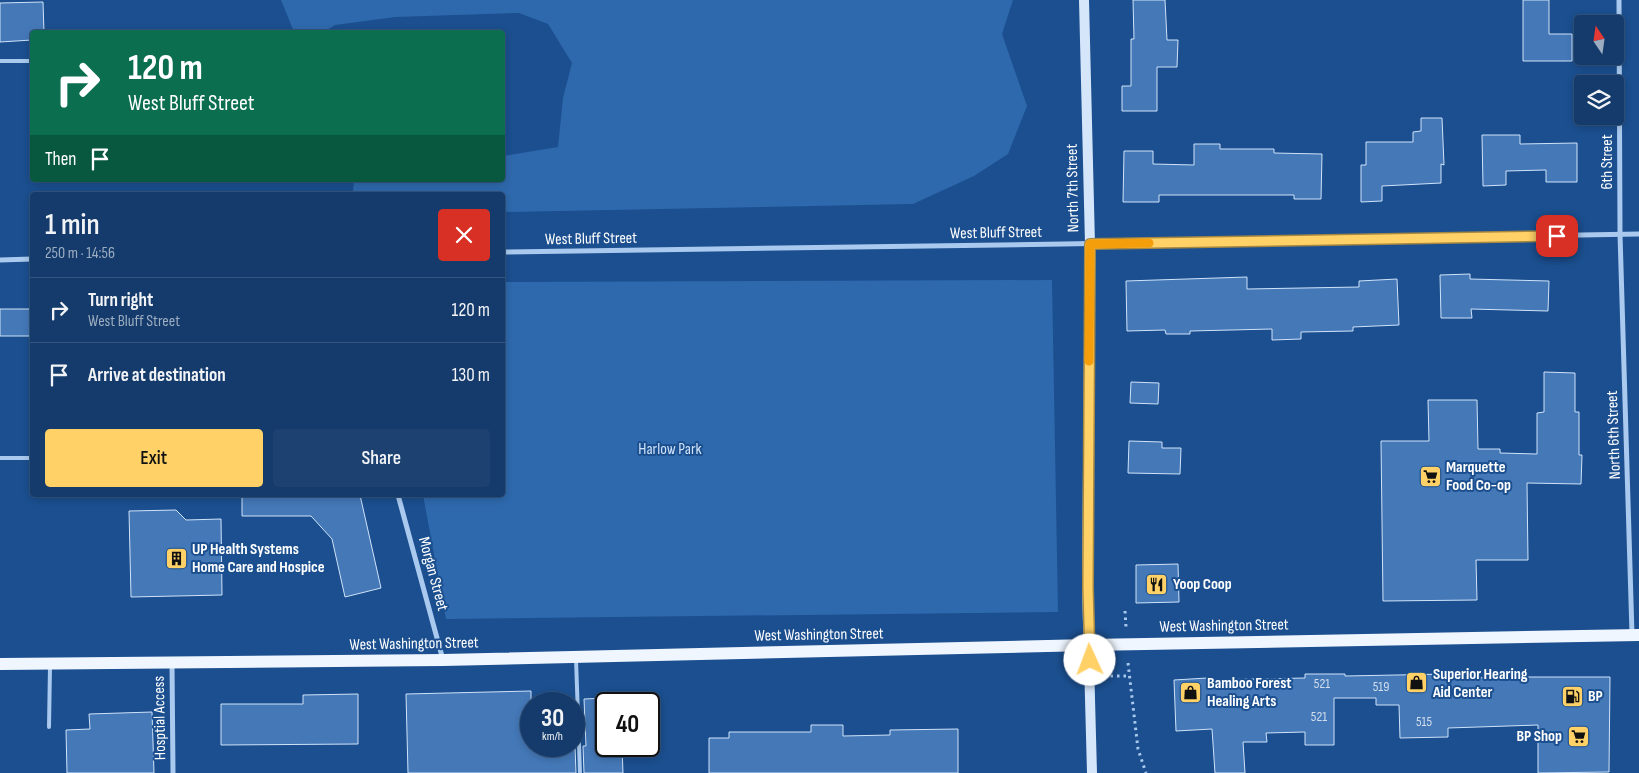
<!DOCTYPE html>
<meta charset="utf-8">
<style>
body{margin:0;font-family:"Sofia Sans Condensed",sans-serif;background:#1d4271;color:#f1f3f6;height:100vh;display:flex;flex-direction:column;font-size:19px;white-space:nowrap}
*{box-sizing:border-box;margin:0}
p{font-size:16px;color:#9dadc1}
.icon{flex:none;width:28px;height:28px;fill:none;stroke:currentColor;stroke-width:2;stroke-linecap:round;stroke-linejoin:round}
.map{position:relative;flex:1;overflow:hidden}
.details{position:absolute;left:30px;top:192px;width:475px;height:305px;display:flex;flex-direction:column;background:#143b6b;border-radius:5px;box-shadow:0 2px 8px #0003,0 0 0 1px #33557e}
.details>*{flex:none}
.hud{position:absolute;left:30px;top:30px;width:475px;height:152px;border-radius:5px;box-shadow:0 2px 8px #0003,0 0 0 1px #33557e;background:#0b6e4f;color:#fff;overflow:hidden}
.needle{width:32px;rotate:347deg}
.controls{position:absolute;left:1574px;top:15px;display:grid;gap:10px}
.controls a{display:grid;place-items:center;width:50px;height:50px;border-radius:5px;background:#143b6b;box-shadow:0 2px 8px #0003,0 0 0 1px #33557e;font-size:25px}
.speed{position:absolute;left:520px;top:692px;display:flex;gap:10px;font-size:25px;font-weight:700;text-align:center}
.speed>*{display:grid;place-content:center;width:65px;height:65px;border-radius:50%;background:#143b6b;box-shadow:0 2px 8px #0003,0 0 0 1px #33557e;line-height:1}
.speed small{font-size:12px;font-weight:400}
.speed .limit{border:2px solid #111;border-radius:8px;background:#fff;color:#111}
.pin{position:absolute;display:grid;place-items:center;width:42px;height:42px;color:#fff;margin:-21px;border-radius:10px;box-shadow:0 2px 8px #0006}
.me{position:absolute;width:55px;margin:-28px;rotate:358deg;stroke-linejoin:round;filter:drop-shadow(0 0 4px #0008)}
.turn{display:flex;align-items:center;gap:18px;height:105px;padding:0 15px;font-size:22px}
.turn .icon{width:65px;height:65px;stroke-width:2.5}
.turn b{display:block;font-size:35px;line-height:42px}
.then{display:flex;align-items:center;height:48px;padding:0 15px;background:#0003;gap:10px;font-size:19px}
.round{display:grid;place-items:center;flex:none;width:52px;height:52px;border-radius:5px;background:#1d4271}
.headline{display:flex;align-items:center;justify-content:space-between;height:85px;padding:0 15px}
h1{font-size:30px;font-weight:600;line-height:38px}
.cta{display:flex;gap:10px;margin-top:auto;padding:10px 15px}
.cta a{flex:1;height:58px;border-radius:5px;background:#ffd166;color:#111;font-size:20px;font-weight:600;line-height:58px;text-align:center}
.cta a+a{background:#1d4271;color:#f1f3f6}
ul{padding:0;list-style:none}
li{display:flex;align-items:center;gap:15px;height:65px;padding:0 15px;border-top:1px solid #33557e}
li div{flex:1}
li b{display:block;font-size:19px}
li em{font-style:normal}
.map>svg:first-child{display:block}
.green{fill:#2e69ad}
.building{fill:#4478b7;stroke:#cfe3fa}
.lines{fill:none;stroke-linecap:round;stroke-linejoin:round}
.path{stroke:#a9c9ee;stroke-width:3;stroke-dasharray:2.5 4;stroke-linecap:butt}
.lane{stroke:#a9c9ee;stroke-width:4}
.street{stroke:#a9c9ee;stroke-width:5}
.secondary{stroke:#d6e6fa;stroke-width:10}
.primary{stroke:#f0f6ff;stroke-width:12}
.route-casing{stroke:#a68842;stroke-width:12}
.route{stroke:#ffd166;stroke-width:9}
.slow{stroke:#f59e0b;stroke-width:9}
.labels{text-anchor:middle;dominant-baseline:central;stroke-width:4;stroke-linejoin:round;paint-order:stroke}
.number-label{font-size:14px;fill:#d0dded}
.street-label{font-size:16px;fill:#fff;stroke:#1b4f8f}
.park-label{font-size:16px;fill:#cfe3fa;stroke:#1b4f8f}
.poi-label{font-size:16px;font-weight:bold;fill:#fff;stroke:#1b4f8f;text-anchor:start}
</style>
<div class="map">
<svg width="1639" height="773" viewBox="0 0 1639 773">
<rect width="100%" height="100%" fill="#1b4f8f"/>
<g class="green">
<polygon points="281,0 1013,0 1002,34 1027,106 1008,154 974,176 913,204 503,212 502,195 357,195 353,191 354,180 502,180 503,156 558,147 563,98 572,63 548,24 519,13 395,17 335,25 324,32 294,32"/>
<polygon points="1052,280 1058,612 446,619 423,495 502,495 503,282"/>
</g>
<g class="building">
<polygon points="1133,0 1165,0 1167,40 1178,40 1177,67 1157,67 1157,111 1122,111 1122,86 1131,86 1131,39 1134,39"/>
<polygon points="1523,0 1549,0 1549,34 1572,34 1572,61 1523,61"/>
<polygon points="43,2 44,32 32,32 32,40 0,42 0,3"/>
<polygon points="1421,118 1442,118 1444,165 1441,164 1441,183 1382,186 1382,201 1361,202 1361,165 1366,165 1366,142 1413,142 1413,132 1421,131"/>
<polygon points="1482,135 1520,135 1520,144 1577,143 1577,182 1546,182 1546,170 1506,171 1506,185 1483,186"/>
<polygon points="1194,144 1220,144 1220,149 1274,149 1274,153 1322,154 1321,199 1294,199 1294,195 1159,195 1159,202 1123,202 1124,151 1153,151 1153,164 1194,165"/>
<polygon points="1470,274 1470,279 1549,281 1548,311 1471,309 1472,318 1441,318 1440,275"/>
<polygon points="1247,277 1247,289 1359,287 1359,281 1397,279 1399,325 1353,327 1353,331 1301,332 1301,339 1272,340 1272,329 1190,331 1190,334 1166,334 1165,330 1127,331 1126,281"/>
<rect x="0" y="309" width="32" height="27"/>
<polygon points="1544,372 1575,373 1575,412 1579,412 1579,455 1582,455 1581,484 1527,483 1528,560 1476,560 1477,600 1383,601 1381,441 1429,441 1428,400 1477,400 1478,449 1500,449 1500,453 1537,454 1537,413 1544,412"/>
<polygon points="1131,382 1159,383 1158,404 1130,403"/>
<polygon points="1129,441 1162,442 1162,448 1181,448 1180,474 1128,473"/>
<polygon points="242,495 360,495 381,588 345,597 332,539 311,516 242,516"/>
<polygon points="176,510 186,520 221,519 222,595 131,597 129,511"/>
<polygon points="1178,564 1179,602 1136,603 1136,565"/>
<polygon points="1305,674 1345,674 1345,676 1447,674 1447,679 1504,677 1610,677 1609,772 1538,773 1538,725 1448,728 1448,737 1400,738 1399,705 1376,705 1376,698 1334,698 1334,745 1305,745 1305,732 1266,733 1267,742 1243,742 1245,773 1215,773 1212,729 1176,731 1174,680 1207,678 1207,680 1305,678"/>
<polygon points="531,691 531,746 575,746 576,773 408,773 406,694"/>
<polygon points="358,694 358,744 221,745 221,704 303,704 303,695"/>
<polygon points="606,698 606,746 622,746 623,773 584,773 583,746 586,746 584,699"/>
<polygon points="152,712 154,773 67,773 66,730 90,729 89,714"/>
<polygon points="811,725 843,725 843,736 890,735 890,730 958,729 958,773 709,773 709,738 729,738 729,732 811,732"/>
</g>
<g class="lines">
<g class="path">
<polyline points="1125,611 1126,627"/>
<polyline points="1128,663 1138,749 1146,773"/>
<polyline points="1104,676 1129,676"/>
</g>
<g class="lane">
<polyline points="0,61 32,61"/>
<polyline points="0,458 32,458"/>
<polyline points="576,659 580,773"/>
<polyline points="49,727 50,666"/>
</g>
<g class="street">
<polyline points="1619,0 1620,234 1632,634"/>
<polyline points="502,252 1063,244 1639,234"/>
<polyline points="0,260 32,259"/>
<polyline points="398,495 443,660"/>
<polyline points="172,663 173,773"/>
</g>
<polyline class="secondary" points="1084,0 1090,244 1087,587 1092,773"/>
<polyline class="primary" points="0,664 443,660 1089,645 1639,635"/>
</g>
<g class="lines">
<defs>
<polyline id="route" points="1090,660 1088,587 1090,244 1557,236"/>
</defs>
<use href="#route" class="route-casing"/>
<use href="#route" class="route"/>
<polyline class="slow" points="1089,361 1090,244 1149,243"/>
</g>
<defs>
<symbol id="supermarket-square" viewBox="-11 -11 22 22"><rect x="-9" y="-9" width="18" height="18" rx="4" fill="#ffd166" stroke="#1b4f8f"/><path d="M-6-5.5h2.5l.6 2H6L4.5 2H-2.5L-4.4-4H-6ZM-1.5 3.2a1.3 1.3 0 1 0 .1 0ZM3 3.2a1.3 1.3 0 1 0 .1 0Z" fill="#111"/></symbol>
<symbol id="building-square" viewBox="-11 -11 22 22"><rect x="-9" y="-9" width="18" height="18" rx="4" fill="#ffd166" stroke="#1b4f8f"/><path d="M-4-6H4V6H1V3H-1V6H-4ZM-2.5-4.3h1.7v1.8h-1.7ZM.8-4.3h1.7v1.8H.8ZM-2.5-1h1.7V.8h-1.7ZM.8-1h1.7V.8H.8Z" fill="#111"/></symbol>
<symbol id="restaurant-square" viewBox="-11 -11 22 22"><rect x="-9" y="-9" width="18" height="18" rx="4" fill="#ffd166" stroke="#1b4f8f"/><path d="M-5-6h1v4h1v-4h1v4h1v-4h1v5L-1.5 .5V6h-2V.5L-5-1ZM5-6V6H3V1.5H1.5Q1.5-4 5-6Z" fill="#111"/></symbol>
<symbol id="shop-square" viewBox="-11 -11 22 22"><rect x="-9" y="-9" width="18" height="18" rx="4" fill="#ffd166" stroke="#1b4f8f"/><path d="M-5-2.5h2.3a2.7 3.5 0 0 1 5.4 0H5L5.5 6h-11ZM-1.5-2.5h3a1.5 2.3 0 0 0-3 0Z" fill="#111"/></symbol>
<symbol id="fuel-square" viewBox="-11 -11 22 22"><rect x="-9" y="-9" width="18" height="18" rx="4" fill="#ffd166" stroke="#1b4f8f"/><path d="M-5.5-6h7V0h2V4h1.3V-2.5L3-4.5l.8-.8L6-3V5H2.5V1h-1V6h-7ZM-4.2-4.7v3.2H.2V-4.7Z" fill="#111"/></symbol>
</defs>
<g fill-rule="evenodd">
<use href="#supermarket-square" x="1418" y="464" width="25" height="25"/>
<use href="#building-square" x="164" y="546" width="25" height="25"/>
<use href="#restaurant-square" x="1144" y="572" width="25" height="25"/>
<use href="#shop-square" x="1404" y="670" width="25" height="25"/>
<use href="#shop-square" x="1178" y="680" width="25" height="25"/>
<use href="#fuel-square" x="1560" y="684" width="25" height="25"/>
<use href="#supermarket-square" x="1566" y="724" width="25" height="25"/>
</g>
<g class="labels">
<g class="number-label">
<text x="1322" y="683">521</text>
<text x="1381" y="686">519</text>
<text x="1319" y="716">521</text>
<text x="1424" y="721">515</text>
</g>
<g class="street-label">
<text transform="translate(1607 162) rotate(-90)">6th Street</text>
<text transform="translate(1073 188) rotate(-91)">North 7th Street</text>
<text transform="translate(996 233) rotate(-1)">West Bluff Street</text>
<text transform="translate(591 239) rotate(-1)">West Bluff Street</text>
<text transform="translate(1614 435) rotate(-92)">North 6th Street</text>
<text transform="translate(433 574) rotate(75)">Morgan Street</text>
<text transform="translate(1224 626) rotate(-1)">West Washington Street</text>
<text transform="translate(819 635) rotate(-1)">West Washington Street</text>
<text transform="translate(414 644) rotate(-1)">West Washington Street</text>
<text transform="translate(160 718) rotate(-91)">Hosptial Access</text>
</g>
<g class="park-label">
<text x="670" y="449">Harlow Park</text>
</g>
<g class="poi-label">
<text x="1446" y="467">Marquette<tspan x="1446" dy="18">Food Co-op</tspan></text>
<text x="192" y="549">UP Health Systems<tspan x="192" dy="18">Home Care and Hospice</tspan></text>
<text x="1173" y="584">Yoop Coop</text>
<text x="1433" y="674">Superior Hearing<tspan x="1433" dy="18">Aid Center</tspan></text>
<text x="1207" y="683">Bamboo Forest<tspan x="1207" dy="18">Healing Arts</tspan></text>
<text x="1588" y="696">BP</text>
<text x="1562" y="736" text-anchor="end">BP Shop</text>
</g>
</g>
</svg>
<div class="controls">
<a><svg class="needle" viewBox="-14 -14 28 28"><path d="M0-13l5 13h-10z" fill="#e53935"/><path d="M0 13l5-13h-10z" fill="#9dadc1"/></svg></a>
<a><svg class="icon" aria-label="layers" viewBox="0 0 24 24"><path d="M12 4l9 5-9 5-9-5zM3 14l9 5 9-5"/></svg></a>
</div>
<div class="speed"><div>30<small>km/h</small></div><div class="limit">40</div></div>
<div class="pin" style="left:1557px;top:236px;background:#d93025"><svg class="icon" aria-label="arrive" viewBox="0 0 24 24"><path d="M6 21V4h12l-3 4 3 4H6"/></svg></div>
<svg class="me" style="left:1090px;top:660px" viewBox="-20 -20 40 40"><circle r="19" fill="#fff"/><path d="M0-13L10 11 0 6-10 11z" fill="#ffd166"/></svg>
<div class="hud">
<div class="turn"><svg class="icon" aria-label="right" viewBox="0 0 24 24"><path d="M7 20v-9h11M14 6l5 5-5 5"/></svg><div><b>120 m</b>West Bluff Street</div></div>
<div class="then">Then<svg class="icon" aria-label="arrive" viewBox="0 0 24 24"><path d="M6 21V4h12l-3 4 3 4H6"/></svg></div>
</div>
<section class="details">
<div class="headline"><div><h1>1 min</h1><p>250 m · 14:56</p></div><a class="round" style="background:#d93025;color:#fff"><svg class="icon" aria-label="close" viewBox="0 0 24 24"><path d="M6 6l12 12M18 6L6 18"/></svg></a></div>
<ul>
<li><svg class="icon" aria-label="right" viewBox="0 0 24 24"><path d="M7 20v-9h11M14 6l5 5-5 5"/></svg><div><b>Turn right</b><p>West Bluff Street</p></div><em>120 m</em></li>
<li><svg class="icon" aria-label="arrive" viewBox="0 0 24 24"><path d="M6 21V4h12l-3 4 3 4H6"/></svg><div><b>Arrive at destination</b></div><em>130 m</em></li>
</ul>
<div class="cta"><a>Exit</a><a>Share</a></div>
</section>
</div>
